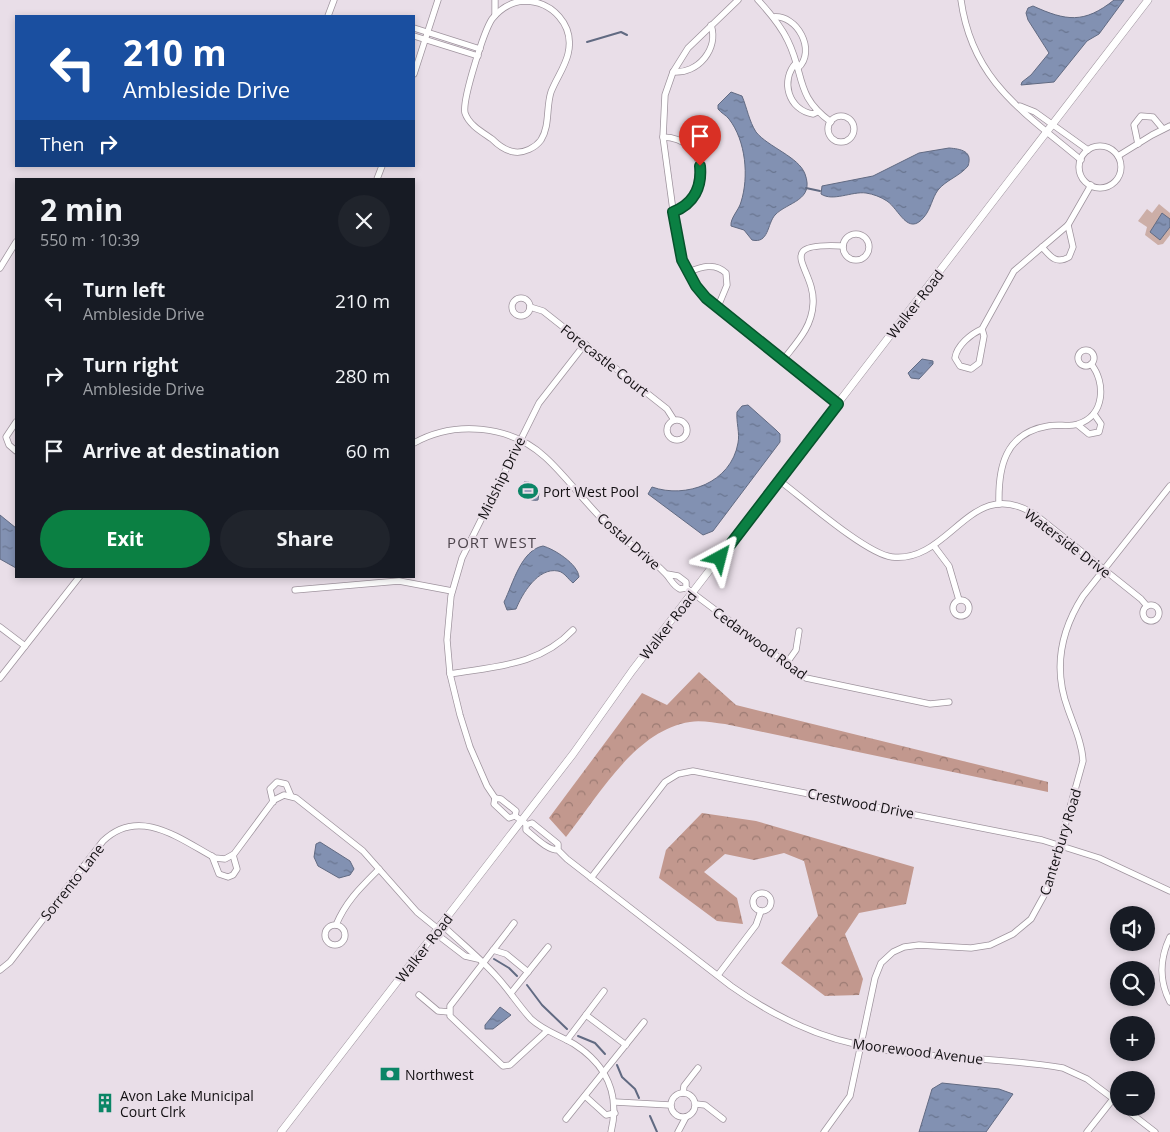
<!DOCTYPE html>
<meta charset="utf-8">
<style>
body{margin:0;font-family:"Open Sans",sans-serif;background:#20242c;color:#f1f3f6;height:100vh;display:flex;flex-direction:column;font-size:19px;white-space:nowrap}
*{box-sizing:border-box;margin:0}
p{font-size:16px;color:#9ea1a6}
.icon{flex:none;width:28px;height:28px;fill:none;stroke:currentColor;stroke-width:2;stroke-linecap:round;stroke-linejoin:round}
.map{position:relative;flex:1;overflow:hidden}
.side{position:absolute;left:15px;top:178px;width:400px;height:400px;display:flex;flex-direction:column;background:#171b24;border-radius:0px;box-shadow:0 2px 8px #0003}
.side>*{flex:none}
.top-card{position:absolute;left:15px;top:15px;width:400px;height:152px;border-radius:0px;box-shadow:0 2px 8px #0003;background:#1a4fa0;color:#fff;overflow:hidden}
.controls{position:absolute;left:1110px;top:906px;display:grid;gap:10px}
.controls a{display:grid;place-items:center;width:45px;height:45px;border-radius:50%;background:#171b24;box-shadow:0 2px 8px #0003;font-size:25px}
.pin{position:absolute;display:grid;place-items:center;width:42px;height:42px;color:#fff;margin:-51px -21px;border-radius:50% 50% 50% 0;rotate:-45deg;box-shadow:0 0 5px #0007}
.pin .icon{rotate:45deg}
.me{position:absolute;width:55px;margin:-28px;rotate:38deg;stroke-linejoin:round;filter:drop-shadow(0 0 4px #0008)}
.turn{display:flex;align-items:center;gap:18px;height:105px;padding:0 25px;font-size:22px}
.turn .icon{width:65px;height:65px;stroke-width:2.5}
.turn b{display:block;font-size:35px;line-height:42px}
.then{display:flex;align-items:center;height:48px;padding:0 25px;background:#0003;gap:10px;font-size:19px}
.round{display:grid;place-items:center;flex:none;width:52px;height:52px;border-radius:26px;background:#20242c}
.head{display:flex;align-items:center;justify-content:space-between;height:85px;padding:0 25px}
h1{font-size:30px;font-weight:700;line-height:38px}
.cta{display:flex;gap:10px;margin-top:auto;padding:10px 25px}
.cta a{flex:1;height:58px;border-radius:30px;background:#0b8043;color:#fff;font-size:20px;font-weight:700;line-height:58px;text-align:center}
.cta a+a{background:#20242c;color:#f1f3f6}
ul{padding:0;list-style:none}
li{display:flex;align-items:center;gap:15px;height:75px;padding:0 25px}
li div{flex:1}
li b{display:block;font-size:19px}
li em{font-style:normal}
.map>svg:first-child{display:block}
.forest{fill:url(#forest-crowns)}
.garden{fill:#ccaea7}
.water{fill:url(#water-ripples);stroke:#616a82}
.lines{fill:none;stroke-linecap:round;stroke-linejoin:round}
.stream{stroke:#616a82;stroke-width:2}
.minor-casing{stroke:#9f949e;stroke-width:7}
.tertiary-casing{stroke:#9f949e;stroke-width:8}
.minor{stroke:#fff;stroke-width:5.5}
.tertiary{stroke:#fff;stroke-width:7}
.route-casing{stroke:#07532c;stroke-width:12}
.route{stroke:#0b8043;stroke-width:9}
.labels{text-anchor:middle;dominant-baseline:central;stroke-width:4.5;stroke-linejoin:round;paint-order:stroke}
.street-label{font-size:14px;fill:#131013;stroke:#e9dee8}
.poi-label{font-size:14px;fill:#131013;stroke:#e9dee8;text-anchor:start}
.neighbourhood-label{font-size:15px;letter-spacing:1px;fill:#4d444c;stroke:#e9dee8}
</style>
<div class="map">
<svg width="1170" height="1132" viewBox="0 0 1170 1132">
<defs>
<pattern id="forest-crowns" width="20" height="18" patternUnits="userSpaceOnUse" patternTransform="scale(1.25)"><rect width="20" height="18" fill="#c2988e"/><path d="M2 6a3 3 0 1 1 6 0M12 15a3 3 0 1 1 6 0" fill="none" stroke="#9c7b73"/></pattern>
<pattern id="water-ripples" width="26" height="14" patternUnits="userSpaceOnUse" patternTransform="scale(1.25)"><rect width="26" height="14" fill="#8291b2"/><path d="M2 4q2-2 4 0t4 0M15 11q2-2 4 0t4 0" fill="none" stroke="#697590"/></pattern>
</defs>
<rect width="100%" height="100%" fill="#e9dee8"/>
<g class="forest">
<path d="M 699,672 L 736,705 L 1048,782 L 1048,792 L 725,724 C 714,723 701,720 690,722 C 635,730 598,797 566,837 L 549,818 L 642,693 L 667,705 Z"/>
<polygon points="702,813 756,821 914,867 906,904 859,913 845,934 863,979 859,995 825,996 781,963 818,916 804,861 784,853 754,860 725,854 704,872 737,898 743,924 717,921 659,878 666,850"/>
</g>
<polygon class="garden" points="1159,204 1170,213 1170,235 1163,244 1158,245 1145,235 1147,227 1138,221 1147,209 1152,213"/>
<g class="water">
<path d="M 1114,0 L 1124,0 L 1099,34 L 1087,41 L 1054,82 L 1021,85 L 1022,82 L 1031,75 L 1049,53 L 1028,20 L 1026,13 L 1028,8 L 1033,6 C 1066,21 1084,24 1114,0 Z"/>
<path d="M 731,92 L 742,96 C 747,108 749,121 756,132 C 768,147 799,157 805,174 C 815,201 787,202 775,215 C 767,224 769,244 752,240 L 744,230 L 731,226 C 730,218 739,210 741,202 C 749,177 746,141 729,119 C 726,115 721,113 718,109 L 718,105 Z"/>
<path d="M 949,148 C 961,149 973,151 968,166 C 960,176 946,180 938,190 C 932,198 931,209 924,217 C 908,237 899,209 887,201 C 881,197 873,194 866,193 C 852,191 833,202 821,194 L 822,186 L 873,176 L 919,153 Z"/>
<polygon points="1162,213 1170,219 1170,227 1160,240 1150,232"/>
<polygon points="922,359 933,361 933,364 919,379 911,378 908,373"/>
<path d="M 748,405 L 776,430 L 780,434 L 780,442 L 713,531 L 703,535 L 648,494 L 652,487 C 686,499 731,483 738,443 C 740,433 736,422 737,412 L 742,406 Z"/>
<path d="M 524,482 L 529,482 L 532,490 L 539,493 L 538,500 C 529,502 523,495 522,486 Z"/>
<polygon points="0,515 16,528 16,568 0,559"/>
<path d="M 543,546 C 554,549 578,564 579,577 L 573,583 C 568,579 564,572 558,571 C 538,567 522,594 516,609 L 507,610 L 504,602 C 513,584 521,550 543,546 Z"/>
<polygon points="320,842 350,861 354,869 350,875 339,878 318,866 314,857 316,844"/>
<polygon points="500,1007 511,1015 493,1029 485,1029 485,1025"/>
<polygon points="942,1083 999,1089 1013,1094 986,1132 919,1132 932,1089"/>
</g>
<g class="lines">
<g class="stream">
<polyline points="587,42 621,32 627,35"/>
<polyline points="806,188 820,191"/>
<polyline points="494,959 509,968 517,976"/>
<polyline points="527,985 542,1005 567,1029"/>
<polyline points="578,1036 595,1043 605,1054"/>
<polyline points="617,1065 622,1077 635,1089 639,1098"/>
<polyline points="650,1116 657,1132"/>
</g>
<defs>
<g id="minor">
<polyline points="495,0 495,15"/>
<polyline points="738,0 688,48 673,72 665,95 663,137 678,247 688,272 706,298 838,404"/>
<path d="M 758,0 C 770,13 781,26 788,41 C 805,76 795,96 831,122"/>
<path d="M 961,0 C 972,81 1024,112 1081,160"/>
<path d="M 524,1 C 552,1 575,25 568,54 C 565,67 556,79 551,92 C 546,107 550,126 541,140 C 535,148 524,153 515,152 C 506,151 498,145 492,139 C 482,132 469,125 465,113 C 462,100 484,31 492,19 C 500,9 511,2 524,1 Z"/>
<polyline points="328,16 334,0"/>
<path d="M 773,17 C 797,14 817,51 798,68"/>
<polyline points="414,28 480,49"/>
<polyline points="414,36 478,56"/>
<path d="M 796,63 C 780,80 788,110 813,114 L 817,112"/>
<path d="M 673,72 C 698,74 719,49 711,25"/>
<polyline points="414,74 438,0"/>
<polyline points="1020,106 1035,112 1088,150"/>
<circle cx="841" cy="129" r="13"/>
<path d="M 663,137 C 708,138 714,196 673,212"/>
<polyline points="1138,144 1134,125 1141,116 1153,117 1163,129"/>
<circle cx="1100" cy="167" r="21"/>
<polyline points="1118,156 1152,135 1170,126"/>
<polyline points="377,179 382,166"/>
<circle cx="856" cy="247" r="13"/>
<path d="M 1042,247 C 1050,256 1056,265 1069,257 L 1073,247 L 1068,225"/>
<polyline points="0,268 16,242"/>
<path d="M 688,272 C 701,267 715,262 726,273 L 727,285 L 717,309"/>
<circle cx="521" cy="307" r="9"/>
<polyline points="530,307 543,311 667,409 674,420"/>
<path d="M 982,329 L 984,336 L 979,363 L 971,369 L 960,366 L 955,358 C 957,345 971,334 982,329 L 1014,271 L 1068,225 L 1091,185"/>
<circle cx="1086" cy="358" r="8"/>
<path d="M 783,360 C 797,342 812,327 813,304 C 816,268 769,242 843,246"/>
<circle cx="677" cy="430" r="10"/>
<polyline points="16,422 6,437 9,445 16,451"/>
<polyline points="1078,425 1089,434 1099,432 1101,424 1094,414"/>
<path d="M 414,443 C 455,420 510,425 545,457 C 567,477 585,503 607,524 C 625,542 648,555 665,573 C 671,579 672,585 680,589 L 686,588 L 686,582 L 678,576 L 667,574"/>
<path d="M 780,481 C 804,499 866,554 892,557 C 951,564 971,471 1037,516 L 1141,599 L 1147,606"/>
<path d="M 999,504 C 998,467 1005,433 1048,426 C 1058,424 1069,427 1078,424 C 1105,416 1106,382 1091,364"/>
<polyline points="934,546 949,566 959,600"/>
<polyline points="686,588 806,678 930,704 949,702"/>
<polyline points="295,590 399,581 452,591"/>
<circle cx="961" cy="608" r="8"/>
<circle cx="1151" cy="613" r="8"/>
<polyline points="0,627 25,646"/>
<polyline points="786,664 796,650 799,631"/>
<path d="M 450,674 C 496,666 539,666 573,630"/>
<polyline points="0,678 80,576"/>
<polyline points="495,798 487,786 470,747 460,715 450,674 447,640 451,596 462,558 539,403 585,344"/>
<polyline points="273,802 270,789 277,782 286,784 291,796"/>
<polyline points="515,816 509,818 494,804 495,798 501,799 516,811 515,816 525,823"/>
<path d="M 558,850 C 547,850 535,837 526,830 L 526,825 L 532,823 L 558,844 L 558,850 L 567,859 L 731,986 C 769,1013 809,1034 855,1044 C 922,1060 994,1056 1063,1068 L 1087,1079 L 1119,1103"/>
<polyline points="212,856 219,874 228,877 233,875 237,869 233,855"/>
<polyline points="591,878 665,782 678,774 693,771 1042,840 1099,858 1170,891"/>
<circle cx="762" cy="902" r="9"/>
<polyline points="514,923 450,1006 450,1016 503,1066 510,1065 547,1031"/>
<path d="M 441,924 C 460,942 480,958 497,977 C 509,990 519,1006 531,1019 C 544,1031 559,1035 574,1044 C 607,1065 620,1095 611,1132"/>
<circle cx="335" cy="935" r="10"/>
<path d="M 336,925 C 346,901 361,887 379,869"/>
<polyline points="435,933 465,956 478,959"/>
<path d="M 1170,937 C 1160,958 1159,981 1170,1002"/>
<polyline points="493,950 506,954 528,972"/>
<path d="M 0,970 L 10,962 L 103,841 C 139,806 180,839 215,858 L 225,859 L 234,854 L 274,800 L 284,795 L 296,798 L 363,851 L 417,912 L 438,929"/>
<polyline points="718,975 756,925 761,911"/>
<polyline points="511,993 548,947"/>
<polyline points="419,995 438,1011 449,1012"/>
<polyline points="586,1015 626,1045"/>
<polyline points="567,1040 604,991"/>
<circle cx="683" cy="1105" r="12"/>
<polyline points="683,1093 684,1086 698,1068"/>
<polyline points="585,1096 606,1115 615,1113"/>
<polyline points="615,1102 670,1105"/>
<polyline points="696,1104 705,1105 723,1119"/>
<polyline points="1124,1108 1155,1132"/>
<polyline points="566,1119 644,1022"/>
<polyline points="678,1132 686,1117"/>
<path d="M 824,1132 L 850,1096 L 875,978 L 881,963 L 893,952 L 904,947 L 919,945 L 971,948 L 990,945 L 1013,934 L 1031,919 L 1047,890 L 1083,761 C 1082,743 1074,726 1068,709 C 1053,669 1060,632 1083,596 L 1170,486"/>
<polyline points="1087,1132 1113,1099"/>
</g>
<polyline id="tertiary" points="281,1132 573,754 632,671 1148,0"/>
</defs>
<use href="#minor" class="minor-casing"/>
<use href="#tertiary" class="tertiary-casing"/>
<use href="#minor" class="minor"/>
<use href="#tertiary" class="tertiary"/>
</g>
<g class="lines">
<defs>
<path id="route" d="M 700,166 C 702,187 694,204 673,212 L 682,260 L 696,286 L 706,298 L 838,404 L 720,558"/>
</defs>
<use href="#route" class="route-casing"/>
<use href="#route" class="route"/>
</g>
<defs>
<symbol id="stadium-bare" viewBox="-9 -9 18 18"><path d="M0-5a6.5 5 0 1 0 0 10a6.5 5 0 1 0 0-10ZM-3.5-1.8h7v3.6h-7Z" fill="#0b8566" stroke="#e9dee8" stroke-width="2.5" paint-order="stroke"/></symbol>
<symbol id="bank-bare" viewBox="-9 -9 18 18"><path d="M-6-4H6V4H-6ZM0-2.3a2.3 2.3 0 1 0 0 4.6a2.3 2.3 0 1 0 0-4.6Z" fill="#0b8566" stroke="#e9dee8" stroke-width="2.5" paint-order="stroke"/></symbol>
<symbol id="building-bare" viewBox="-9 -9 18 18"><path d="M-4-6H4V6H1V3H-1V6H-4ZM-2.5-4.3h1.7v1.8h-1.7ZM.8-4.3h1.7v1.8H.8ZM-2.5-1h1.7V.8h-1.7ZM.8-1h1.7V.8H.8Z" fill="#0b8566" stroke="#e9dee8" stroke-width="2.5" paint-order="stroke"/></symbol>
</defs>
<g fill-rule="evenodd">
<use href="#stadium-bare" x="514" y="477" width="28" height="28"/>
<use href="#bank-bare" x="376" y="1060" width="28" height="28"/>
<use href="#building-bare" x="91" y="1089" width="28" height="28"/>
</g>
<g class="labels">
<g class="street-label">
<text transform="translate(915 304) rotate(-52)">Walker Road</text>
<text transform="translate(605 360) rotate(38)">Forecastle Court</text>
<text transform="translate(501 478) rotate(-64)">Midship Drive</text>
<text transform="translate(629 541) rotate(41)">Costal Drive</text>
<text transform="translate(1068 543) rotate(37)">Waterside Drive</text>
<text transform="translate(668 625) rotate(-52)">Walker Road</text>
<text transform="translate(760 643) rotate(36)">Cedarwood Road</text>
<text transform="translate(861 803) rotate(11)">Crestwood Drive</text>
<text transform="translate(1060 842) rotate(-73)">Canterbury Road</text>
<text transform="translate(72 882) rotate(-52)">Sorrento Lane</text>
<text transform="translate(424 948) rotate(-52)">Walker Road</text>
<text transform="translate(918 1051) rotate(7)">Moorewood Avenue</text>
</g>
<g class="poi-label">
<text x="543" y="491">Port West Pool</text>
<text x="405" y="1074">Northwest</text>
<text x="120" y="1095">Avon Lake Municipal<tspan x="120" dy="16">Court Clrk</tspan></text>
</g>
<g class="neighbourhood-label">
<text x="492" y="542">PORT WEST</text>
</g>
</g>
</svg>
<div class="controls">
<a><svg class="icon" aria-label="sound" viewBox="0 0 24 24"><path d="M4 9h4l5-4v14l-5-4H4zM17 9q2 3 0 6"/></svg></a>
<a><svg class="icon" aria-label="search" viewBox="0 0 24 24"><circle cx="10" cy="10" r="6"/><path d="M15 15l6 6"/></svg></a>
<a>+</a>
<a>−</a>
</div>
<div class="pin" style="left:700px;top:166px;background:#d93025"><svg class="icon" aria-label="arrive" viewBox="0 0 24 24"><path d="M6 21V4h12l-3 4 3 4H6"/></svg></div>
<svg class="me" style="left:720px;top:558px" viewBox="-20 -20 40 40"><path d="M0-17L14 15 0 8-14 15z" fill="#0b8043" stroke="#fff" stroke-width="4"/></svg>
<div class="top-card">
<div class="turn"><svg class="icon" aria-label="left" viewBox="0 0 24 24"><path d="M17 20v-9H6M10 6l-5 5 5 5"/></svg><div><b>210 m</b>Ambleside Drive</div></div>
<div class="then">Then<svg class="icon" aria-label="right" viewBox="0 0 24 24"><path d="M7 20v-9h11M14 6l5 5-5 5"/></svg></div>
</div>
<section class="side">
<div class="head"><div><h1>2 min</h1><p>550 m · 10:39</p></div><a class="round"><svg class="icon" aria-label="close" viewBox="0 0 24 24"><path d="M6 6l12 12M18 6L6 18"/></svg></a></div>
<ul>
<li><svg class="icon" aria-label="left" viewBox="0 0 24 24"><path d="M17 20v-9H6M10 6l-5 5 5 5"/></svg><div><b>Turn left</b><p>Ambleside Drive</p></div><em>210 m</em></li>
<li><svg class="icon" aria-label="right" viewBox="0 0 24 24"><path d="M7 20v-9h11M14 6l5 5-5 5"/></svg><div><b>Turn right</b><p>Ambleside Drive</p></div><em>280 m</em></li>
<li><svg class="icon" aria-label="arrive" viewBox="0 0 24 24"><path d="M6 21V4h12l-3 4 3 4H6"/></svg><div><b>Arrive at destination</b></div><em>60 m</em></li>
</ul>
<div class="cta"><a>Exit</a><a>Share</a></div>
</section>
</div>
